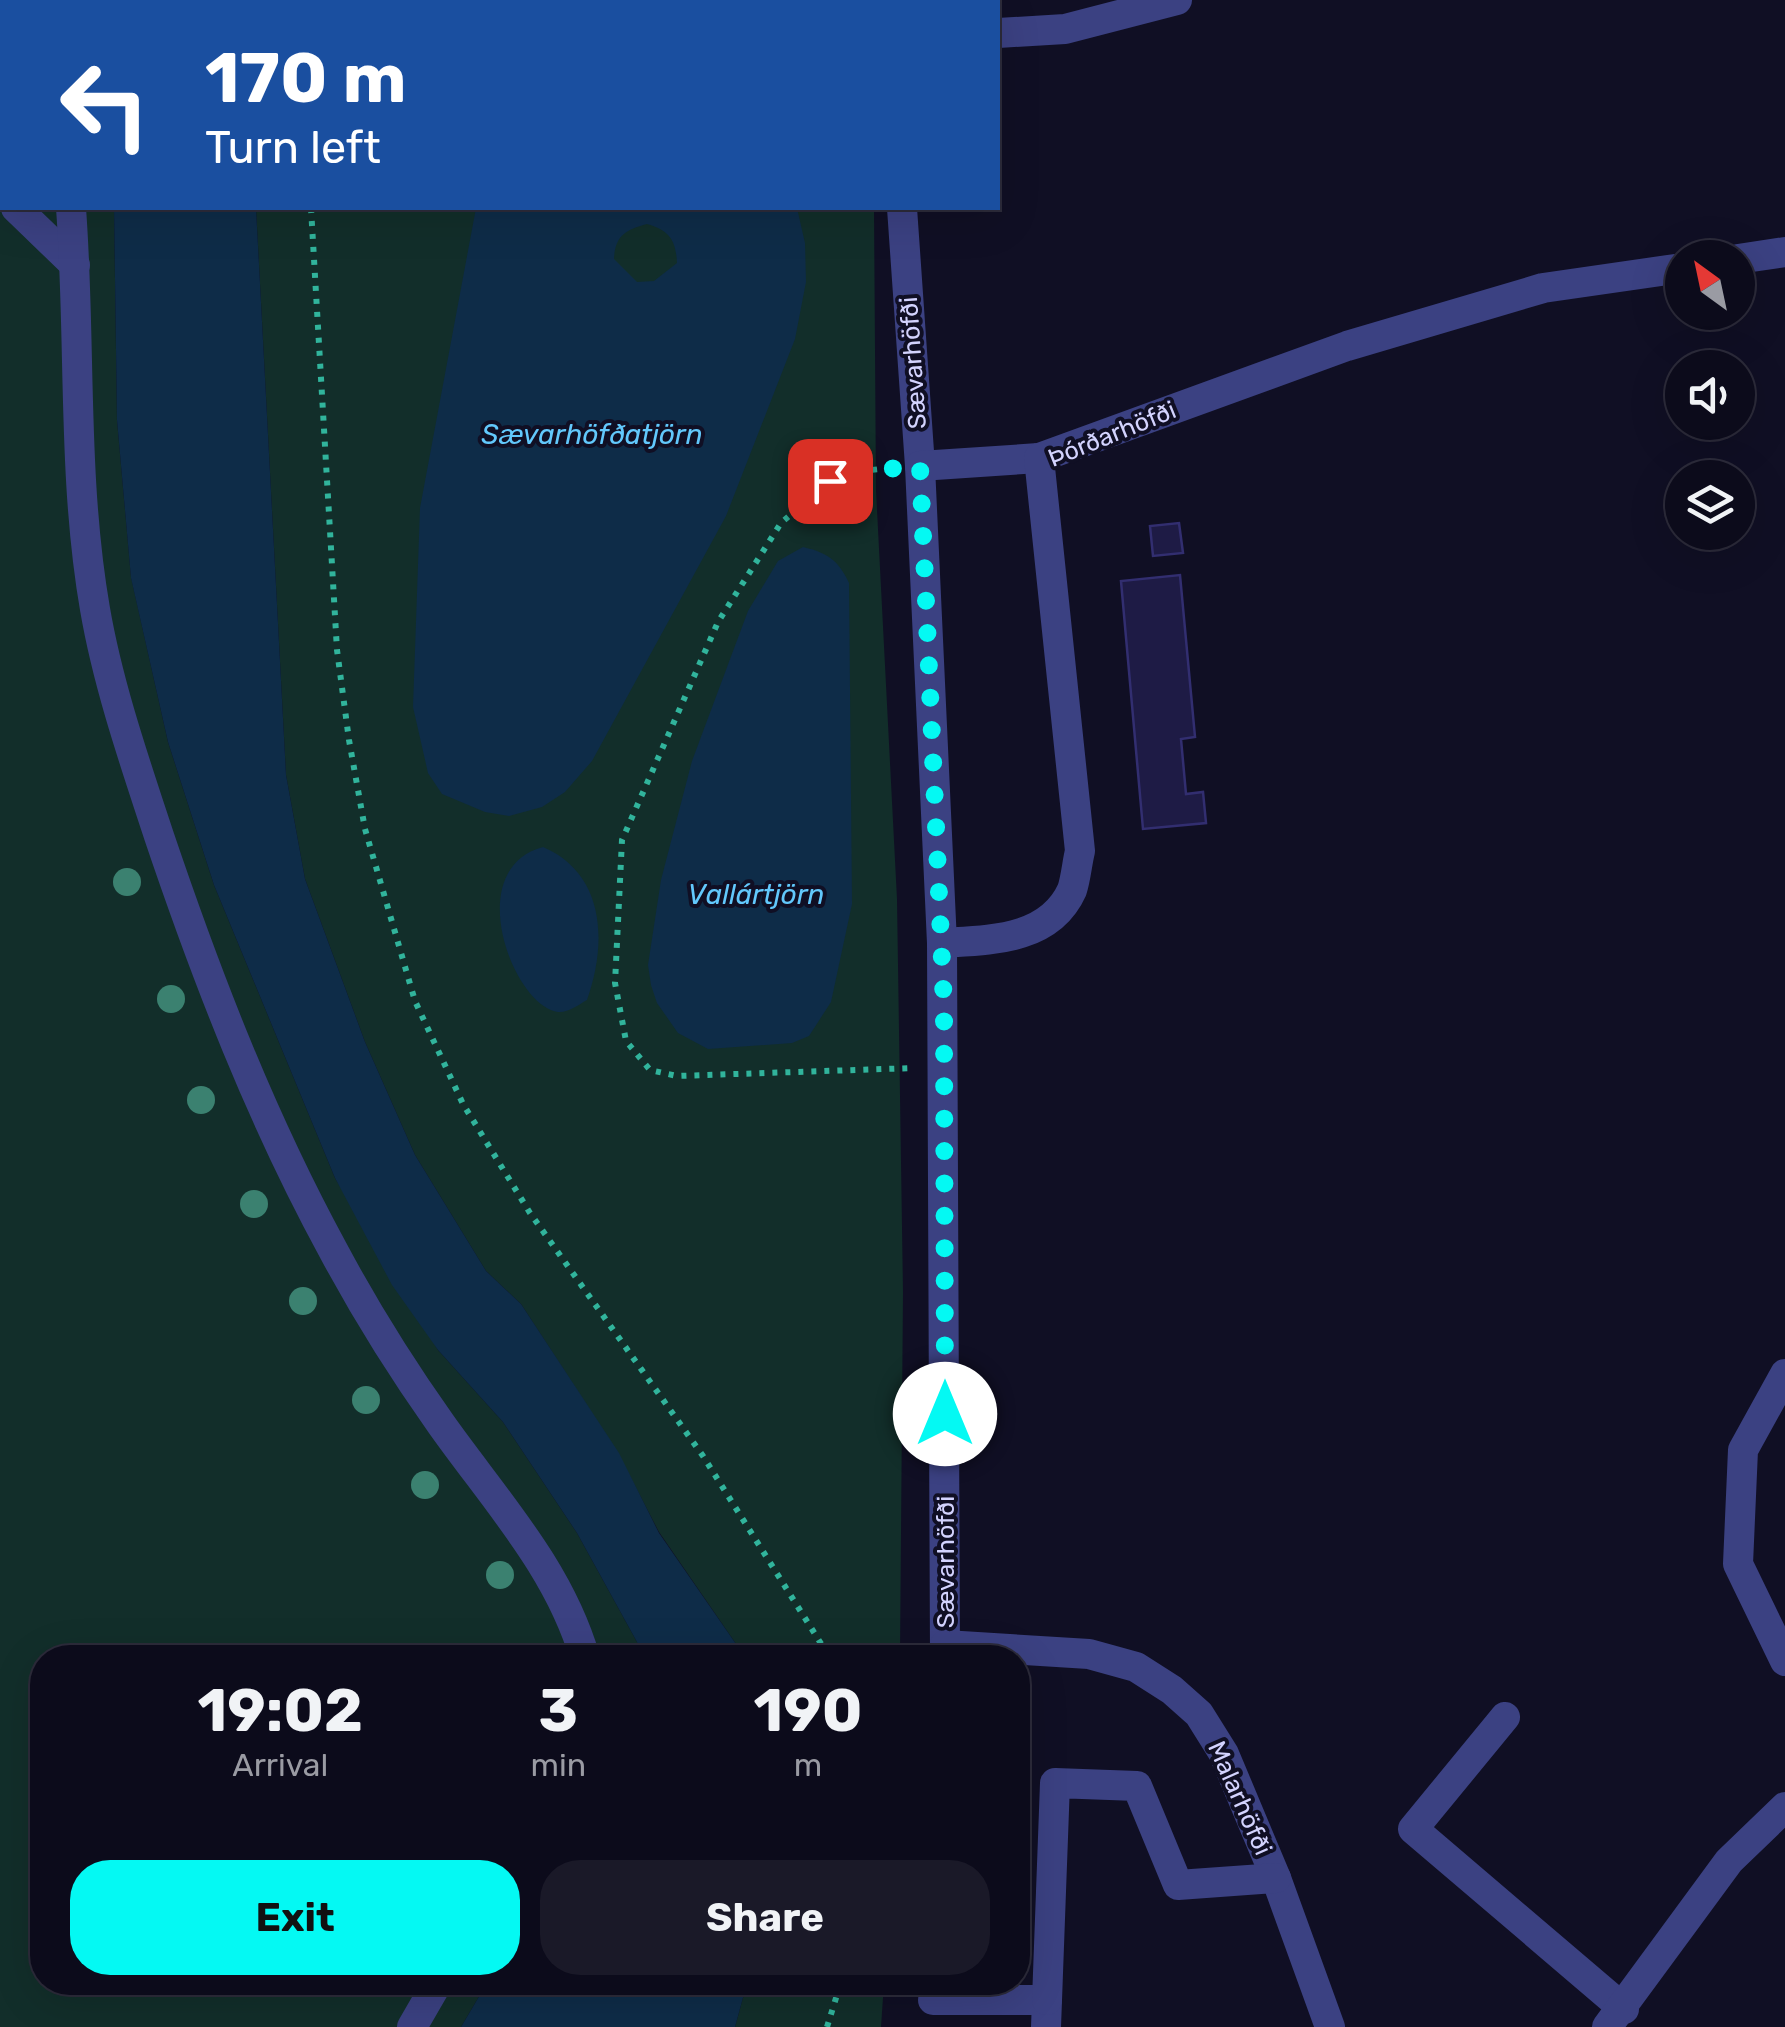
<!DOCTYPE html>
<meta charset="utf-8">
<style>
body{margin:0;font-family:Rubik,sans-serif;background:#1a1928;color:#f1f3f6;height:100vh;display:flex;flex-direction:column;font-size:38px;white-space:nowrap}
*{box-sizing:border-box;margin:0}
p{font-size:32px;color:#9a9ba3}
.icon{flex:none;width:55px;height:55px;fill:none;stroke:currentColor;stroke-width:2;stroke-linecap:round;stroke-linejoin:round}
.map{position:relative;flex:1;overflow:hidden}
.panel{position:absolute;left:30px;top:1645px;width:1000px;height:350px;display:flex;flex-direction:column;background:#0c0b1b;border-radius:40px;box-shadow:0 10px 40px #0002,0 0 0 2px #2c2b3a}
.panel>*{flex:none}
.hud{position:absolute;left:0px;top:0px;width:1000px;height:210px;box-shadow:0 10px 40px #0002,0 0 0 2px #2c2b3a;background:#1a4fa0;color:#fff;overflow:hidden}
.needle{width:65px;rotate:327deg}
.fabs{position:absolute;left:1665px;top:240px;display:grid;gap:20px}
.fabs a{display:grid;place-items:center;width:90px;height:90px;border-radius:50%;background:#0c0b1b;box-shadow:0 10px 40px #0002,0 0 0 2px #2c2b3a;font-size:50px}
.pin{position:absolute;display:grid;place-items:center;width:85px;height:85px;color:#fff;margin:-42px;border-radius:20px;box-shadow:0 5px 15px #0006}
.me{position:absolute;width:110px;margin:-55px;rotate:0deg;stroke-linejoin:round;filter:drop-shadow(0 0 8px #0008)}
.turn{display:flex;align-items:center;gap:35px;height:210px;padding:0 40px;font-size:45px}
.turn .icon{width:130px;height:130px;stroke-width:2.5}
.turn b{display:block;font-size:70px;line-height:85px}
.eta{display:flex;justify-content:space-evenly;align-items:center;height:170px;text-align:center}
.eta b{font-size:60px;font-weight:700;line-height:70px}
.action{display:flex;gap:20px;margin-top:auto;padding:20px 40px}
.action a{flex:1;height:115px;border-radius:40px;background:#04f9f3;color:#111;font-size:40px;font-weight:700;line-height:115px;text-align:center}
.action a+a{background:#1a1928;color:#f1f3f6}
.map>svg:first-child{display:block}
.green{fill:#122e2a}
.water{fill:#0e2c48;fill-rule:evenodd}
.building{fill:#1e1b45;stroke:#322e70;stroke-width:2.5}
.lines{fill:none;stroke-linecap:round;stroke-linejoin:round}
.path{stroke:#31b49c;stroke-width:6;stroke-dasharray:5 8;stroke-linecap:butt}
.minor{stroke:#3b4182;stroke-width:30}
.tree{fill:#3b8170}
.route{stroke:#04f9f3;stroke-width:18;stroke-dasharray:0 32.4}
.labels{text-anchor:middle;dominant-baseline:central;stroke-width:8;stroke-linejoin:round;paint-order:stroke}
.street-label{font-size:25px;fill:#d3d3fe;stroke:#100f24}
.water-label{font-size:28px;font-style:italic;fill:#62c8fc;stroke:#100f24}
</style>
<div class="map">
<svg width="1785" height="2027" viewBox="0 0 1785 2027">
<rect width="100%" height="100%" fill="#100f24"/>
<g class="green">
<polygon points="0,0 72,2 2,2 2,208 114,208 117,420 131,577 168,742 214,885 335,1178 438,1350 503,1422 577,1533 637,1642 641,1657 42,1658 42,1982 487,1983 461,2027 0,2027"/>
<polygon points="238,0 858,0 858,2 239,2"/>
<polygon points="256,208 874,208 876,490 897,899 903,1292 900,1657 745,1657 659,1532 618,1453 521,1304 486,1271 415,1155 365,1042 305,879 286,775"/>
<polygon points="747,1983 884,1983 881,2027 735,2027"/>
</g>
<g class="water">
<polygon points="114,208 256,208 286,775 305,879 365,1042 415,1155 486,1271 521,1304 619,1453 659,1533 745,1657 641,1657 637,1642 577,1533 503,1422 438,1350 392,1285 335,1178 214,885 168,742 131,578 117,420"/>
<path d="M 476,208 L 797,208 L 805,243 L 806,282 L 795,339 L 726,516 L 592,761 L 565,792 L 542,807 L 509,816 L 485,812 L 442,794 L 428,773 L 413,707 L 420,508 ZM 647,224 C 669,230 676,240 677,263 L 654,281 L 637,282 L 614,259 C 615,236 625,230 647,224 Z"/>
<path d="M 803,547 C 828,553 838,560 849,583 L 852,904 L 831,1002 L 809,1036 L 792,1043 L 708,1049 L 678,1033 L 657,1003 L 651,985 L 648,965 L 661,880 L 692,761 L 748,611 L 778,561 Z"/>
<path d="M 543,847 C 606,874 607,944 587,1000 C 578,1005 568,1013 558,1012 C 513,1006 461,869 543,847 Z"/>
<polygon points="487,1983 487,1982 747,1983 735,2027 461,2027"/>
</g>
<g class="building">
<polygon points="1179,523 1183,553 1153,556 1150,526"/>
<polygon points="1180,575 1195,737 1181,739 1186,794 1203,792 1206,823 1143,829 1121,581"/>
</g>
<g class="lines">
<g class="path">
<polyline points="32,0 33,2"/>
<polyline points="298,0 299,2"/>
<polyline points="311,208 337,650 349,740 365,829 415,1001 463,1104 530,1213 703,1456 830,1658"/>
<polyline points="890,468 852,472 830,481 781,523 718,622 622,840 615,983 626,1041 650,1070 677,1076 914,1068"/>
<polyline points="827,2027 841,1982"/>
</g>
<g class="minor">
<polyline points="887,0 887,2"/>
<polyline points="998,33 1065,29 1177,0"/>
<polyline points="0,108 2,107"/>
<polyline points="16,208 75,265"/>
<path d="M 71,208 C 81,341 72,477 95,609 C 108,685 135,763 159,836 C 207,978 261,1118 333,1250 C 365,1310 402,1369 441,1424 C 494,1499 559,1568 585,1658"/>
<polyline points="902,208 920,466 942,943 945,1658"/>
<polyline points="1738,259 1785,252"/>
<polyline points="920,466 1039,458 1347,346 1543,288 1682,268"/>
<path d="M 942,943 C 989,940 1049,941 1072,890 C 1076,878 1077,863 1080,851 L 1039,458"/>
<polyline points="1785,1374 1743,1450 1738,1564 1785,1661"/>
<polyline points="945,1645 1089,1654 1136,1667 1172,1690 1199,1714 1224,1754 1276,1878 1330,2027"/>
<polyline points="1505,1717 1413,1829 1624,2009"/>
<polyline points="933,2000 1047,2000 1046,2027"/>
<polyline points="1047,2000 1055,1783 1137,1786 1178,1885 1276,1878"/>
<polyline points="412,2027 438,1982"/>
<polyline points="1607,2027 1729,1861 1785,1807"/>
</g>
</g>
<g class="tree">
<circle cx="127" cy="882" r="14"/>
<circle cx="171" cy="999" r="14"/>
<circle cx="201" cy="1100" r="14"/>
<circle cx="254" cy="1204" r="14"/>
<circle cx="303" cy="1301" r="14"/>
<circle cx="366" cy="1400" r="14"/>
<circle cx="425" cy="1485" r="14"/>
<circle cx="500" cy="1575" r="14"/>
</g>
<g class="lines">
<polyline class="route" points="830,481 852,472 920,466 944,1006 945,1414"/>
</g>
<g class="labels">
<g class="street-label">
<text transform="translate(913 363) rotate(-94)">Sævarhöfði</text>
<text transform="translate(1112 434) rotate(-22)">Þórðarhöfði</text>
<text transform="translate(945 1562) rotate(-90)">Sævarhöfði</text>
<text transform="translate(1240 1798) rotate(66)">Malarhöfði</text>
</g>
<g class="water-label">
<text x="592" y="434">Sævarhöfðatjörn</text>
<text x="756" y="894">Vallártjörn</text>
</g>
</g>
</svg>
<div class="fabs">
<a><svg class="needle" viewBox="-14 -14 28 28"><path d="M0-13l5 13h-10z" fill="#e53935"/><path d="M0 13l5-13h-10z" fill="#9a9ba3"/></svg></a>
<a><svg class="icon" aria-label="sound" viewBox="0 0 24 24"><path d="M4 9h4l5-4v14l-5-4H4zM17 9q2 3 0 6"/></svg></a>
<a><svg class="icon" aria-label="layers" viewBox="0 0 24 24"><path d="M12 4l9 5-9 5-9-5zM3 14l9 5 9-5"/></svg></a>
</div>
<div class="pin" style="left:830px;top:481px;background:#d93025"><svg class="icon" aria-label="arrive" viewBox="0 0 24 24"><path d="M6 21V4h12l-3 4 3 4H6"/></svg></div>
<svg class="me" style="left:945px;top:1414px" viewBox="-20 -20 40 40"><circle r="19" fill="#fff"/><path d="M0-13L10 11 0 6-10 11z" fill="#04f9f3"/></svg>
<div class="hud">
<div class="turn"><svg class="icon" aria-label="left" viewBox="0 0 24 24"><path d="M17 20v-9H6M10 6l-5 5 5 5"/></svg><div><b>170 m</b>Turn left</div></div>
</div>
<section class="panel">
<div class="eta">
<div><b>19:02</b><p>Arrival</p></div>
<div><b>3</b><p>min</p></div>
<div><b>190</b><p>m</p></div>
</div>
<div class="action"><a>Exit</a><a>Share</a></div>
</section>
</div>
